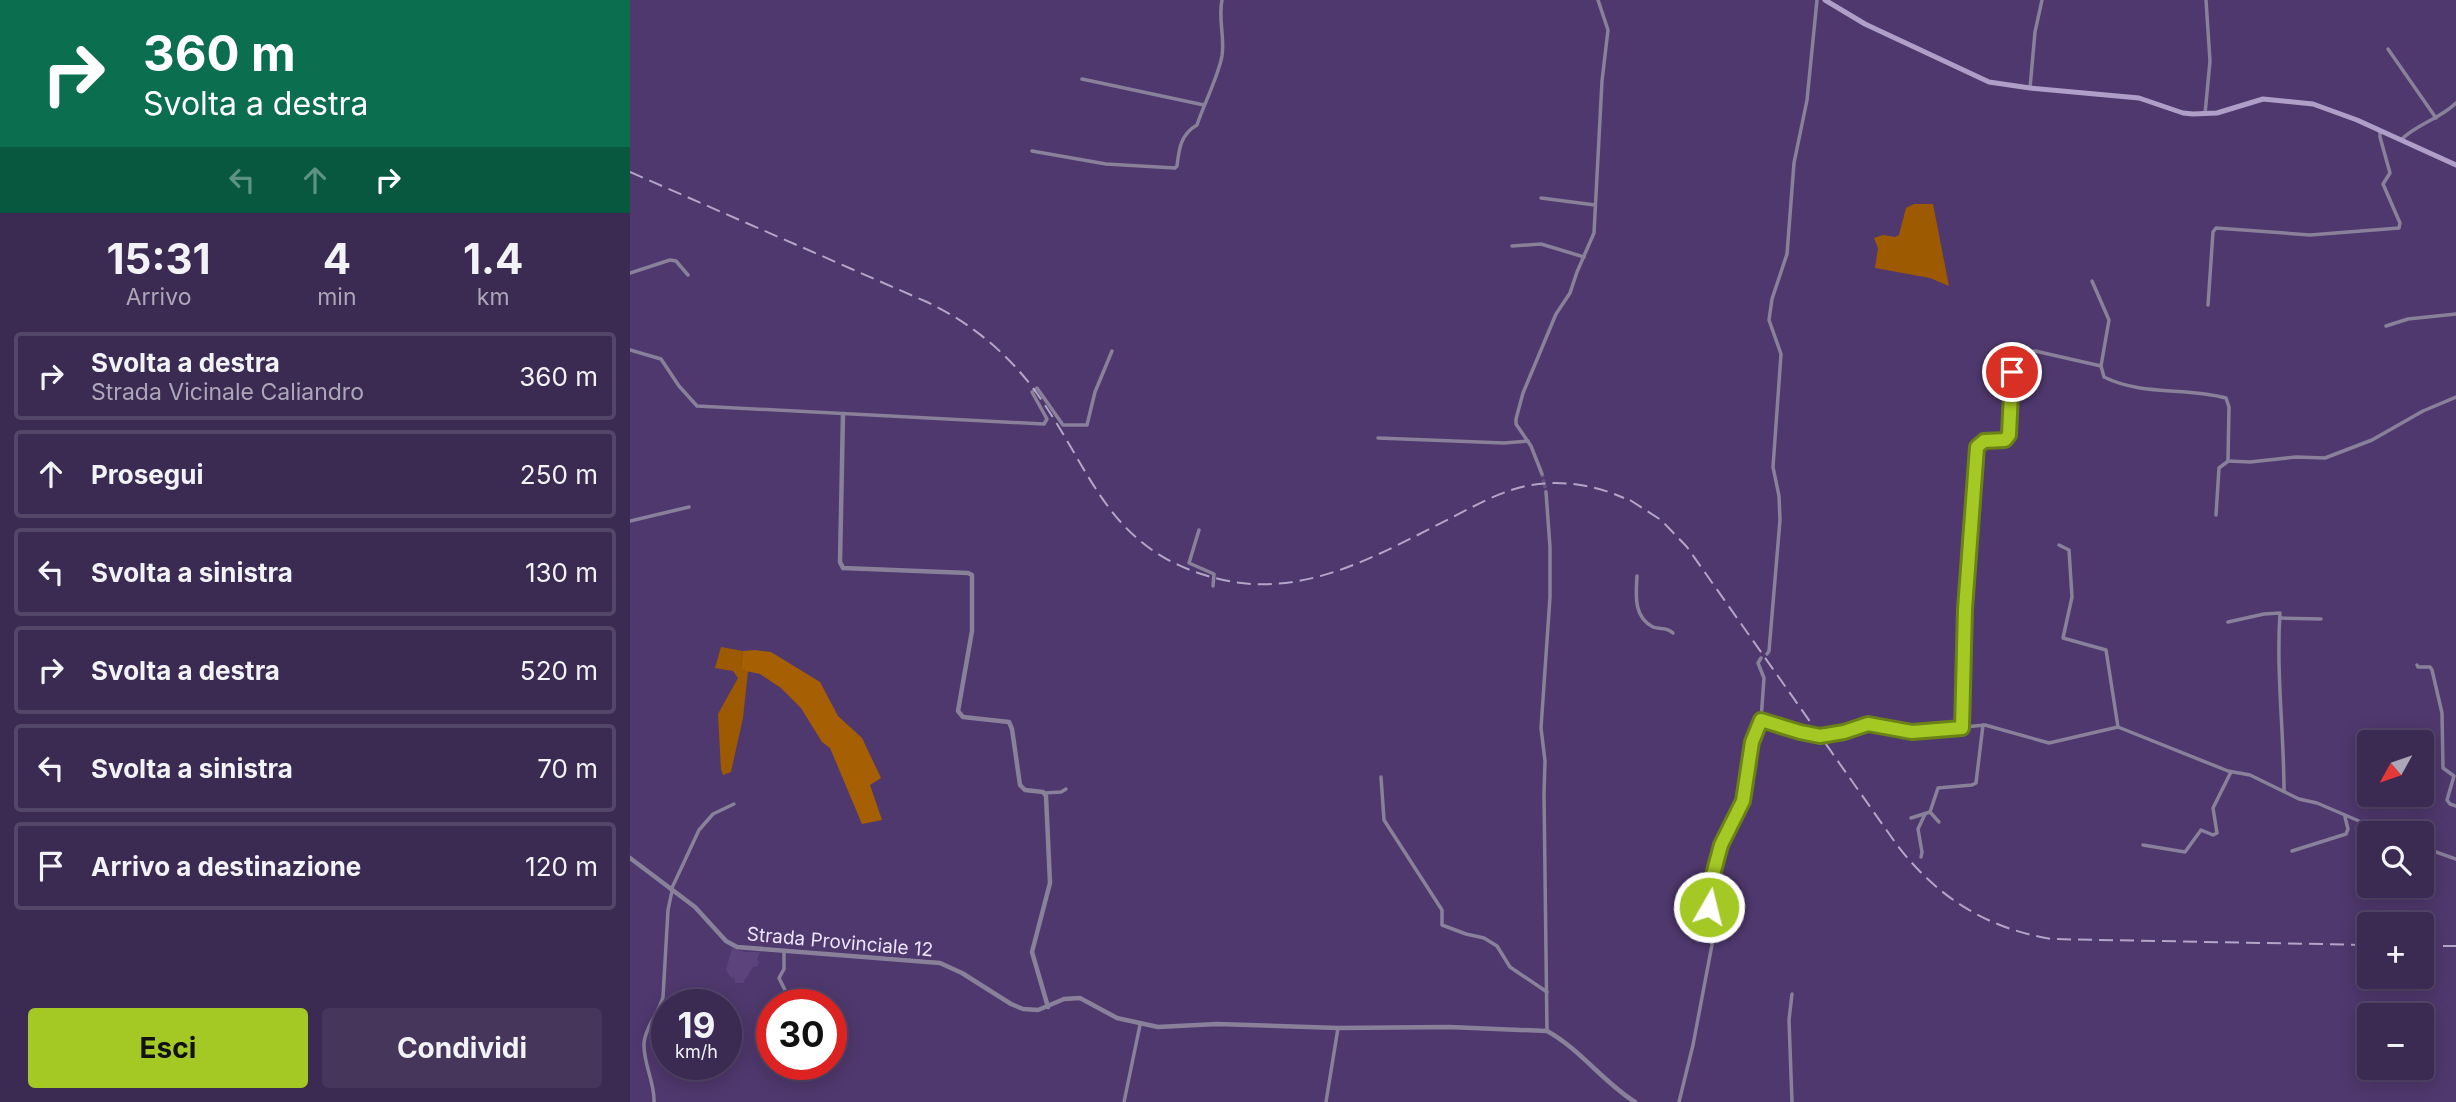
<!DOCTYPE html>
<html lang="it">
<meta charset="utf-8">
<style>
body{margin:0;font-family:Inter,sans-serif;background:#46365c;color:#f1f3f6;height:100vh;display:flex;flex-direction:column;font-size:26px;white-space:nowrap}
*{box-sizing:border-box;margin:0}
p{font-size:23px;color:#aca7b8}
.icon{flex:none;width:38px;height:38px;fill:none;stroke:currentColor;stroke-width:2;stroke-linecap:round;stroke-linejoin:round}
.map{position:relative;flex:1;overflow:hidden}
.panel{display:flex;flex-direction:column;background:#3b2a52;width:630px}
.panel>*{flex:none}
.banner{background:#0b6e4f;color:#fff;overflow:hidden}
.needle{width:46px;rotate:230deg}
.controls{position:absolute;left:1727px;top:730px;display:grid;gap:14px}
.controls a{display:grid;place-items:center;width:77px;height:77px;border-radius:7px;background:#3b2a52;box-shadow:0 4px 18px #0003,0 0 0 2px #544669;font-size:35px}
.speed{position:absolute;left:21px;top:989px;display:flex;gap:14px;font-size:35px;font-weight:700;text-align:center}
.speed>*{display:grid;place-content:center;width:91px;height:91px;border-radius:50%;background:#3b2a52;box-shadow:0 4px 18px #0003,0 0 0 2px #544669;line-height:1}
.speed small{font-size:18px;font-weight:400}
.speed .limit{border:10px solid #d22;background:#fff;color:#111}
.pin{position:absolute;display:grid;place-items:center;width:60px;height:60px;color:#fff;margin:-30px;border:4px solid #fff;border-radius:50%;box-shadow:0 2px 7px #0007}
.me{position:absolute;width:77px;margin:-38px;rotate:8deg;stroke-linejoin:round;filter:drop-shadow(0 0 5px #0008)}
.turn{display:flex;align-items:center;gap:24px;height:147px;padding:0 28px;font-size:32px}
.turn .icon{width:91px;height:91px;stroke-width:2.5}
.turn b{display:block;font-size:49px;line-height:60px}
.lanes{display:flex;align-items:center;height:66px;padding:0 28px;background:#0003;justify-content:center;gap:35px;direction:ltr}
.lanes .off{opacity:.35}
.eta{display:flex;justify-content:space-evenly;align-items:center;height:119px;text-align:center}
.eta b{font-size:42px;font-weight:700;line-height:49px}
.button{display:flex;gap:14px;margin-top:auto;padding:14px 28px}
.button a{flex:1;height:80px;border-radius:7px;background:#a4c824;color:#111;font-size:28px;font-weight:700;line-height:80px;text-align:center}
.button a+a{background:#46365c;color:#f1f3f6}
ul{padding:0;list-style:none}
li{display:flex;align-items:center;gap:21px;height:88px;margin:0 14px 10px;padding:0 14px;border:4px solid #544669;border-radius:7px}
li div{flex:1}
li b{display:block;font-size:26px}
li em{font-style:normal}
main{display:flex;flex:1;min-height:0}
.map>svg:first-child{display:block}
.built{fill:#5c437c}
.green{fill:#9e5a00}
.forest{fill:#a65f02}
.lines{fill:none;stroke-linecap:round;stroke-linejoin:round}
.minor-tunnel{stroke:#675282;stroke-width:3.5;stroke-dasharray:3.5 2;stroke-linecap:butt}
.minor{stroke:#89809a;stroke-width:3.5}
.tertiary{stroke:#89809a;stroke-width:4.5}
.secondary{stroke:#af9fc8;stroke-width:5}
.rail{stroke:#b3a5c8;stroke-width:2;stroke-dasharray:14 7;stroke-linecap:butt}
.route-casing{stroke:#6b8217;stroke-width:18}
.route{stroke:#a4c824;stroke-width:12}
.labels{text-anchor:middle;dominant-baseline:central;stroke-width:7;stroke-linejoin:round;paint-order:stroke}
.street-label{font-size:19px;fill:#ece3fc;stroke:#4f386d}
</style>
<main>
<section class="panel">
<div class="banner">
<div class="turn"><svg class="icon" aria-label="right" viewBox="0 0 24 24"><path d="M7 20v-9h11M14 6l5 5-5 5"/></svg><div><b>360 m</b>Svolta a destra</div></div>
<div class="lanes"><svg class="icon off" aria-label="left" viewBox="0 0 24 24"><path d="M17 20v-9H6M10 6l-5 5 5 5"/></svg><svg class="icon off" aria-label="ahead" viewBox="0 0 24 24"><path d="M12 20V5M6 11l6-6 6 6"/></svg><svg class="icon" aria-label="right" viewBox="0 0 24 24"><path d="M7 20v-9h11M14 6l5 5-5 5"/></svg></div>
</div>
<div class="eta">
<div><b>15:31</b><p>Arrivo</p></div>
<div><b>4</b><p>min</p></div>
<div><b>1.4</b><p>km</p></div>
</div>
<ul>
<li><svg class="icon" aria-label="right" viewBox="0 0 24 24"><path d="M7 20v-9h11M14 6l5 5-5 5"/></svg><div><b>Svolta a destra</b><p>Strada Vicinale Caliandro</p></div><em>360 m</em></li>
<li><svg class="icon" aria-label="ahead" viewBox="0 0 24 24"><path d="M12 20V5M6 11l6-6 6 6"/></svg><div><b>Prosegui</b></div><em>250 m</em></li>
<li><svg class="icon" aria-label="left" viewBox="0 0 24 24"><path d="M17 20v-9H6M10 6l-5 5 5 5"/></svg><div><b>Svolta a sinistra</b></div><em>130 m</em></li>
<li><svg class="icon" aria-label="right" viewBox="0 0 24 24"><path d="M7 20v-9h11M14 6l5 5-5 5"/></svg><div><b>Svolta a destra</b></div><em>520 m</em></li>
<li><svg class="icon" aria-label="left" viewBox="0 0 24 24"><path d="M17 20v-9H6M10 6l-5 5 5 5"/></svg><div><b>Svolta a sinistra</b></div><em>70 m</em></li>
<li><svg class="icon" aria-label="arrive" viewBox="0 0 24 24"><path d="M6 21V4h12l-3 4 3 4H6"/></svg><div><b>Arrivo a destinazione</b></div><em>120 m</em></li>
</ul>
<div class="button"><a>Esci</a><a>Condividi</a></div>
</section>
<div class="map">
<svg width="1826" height="1102" viewBox="0 0 1826 1102">
<rect width="100%" height="100%" fill="#4f386d"/>
<polygon class="built" points="102,948 115,952 130,952 127,960 129,961 128,966 123,967 113,983 105,983 104,977 101,978 96,970"/>
<g class="green">
<polygon points="1284,204 1303,204 1319,286 1300,278 1245,268 1248,248 1244,238 1253,235 1265,237 1269,235 1276,208"/>
<polygon points="91,647 113,651 111,670 118,671 113,718 101,772 93,775 91,769 88,714 108,678 103,671 85,668"/>
</g>
<polygon class="forest" points="125,650 141,652 190,682 208,716 232,738 251,778 240,785 252,820 232,824 200,748 192,742 171,708 151,688 130,674 111,670 113,651"/>
<g class="lines">
<polyline class="minor-tunnel" points="912,474 916,492"/>
<g class="minor">
<polyline points="1758,49 1806,118"/>
<polyline points="452,79 574,105"/>
<polyline points="1400,88 1405,32 1412,0"/>
<polyline points="1575,114 1580,61 1576,0"/>
<path d="M 1771,140 C 1786,124 1810,119 1826,103"/>
<path d="M 402,151 L 476,164 L 545,168 L 547,166 C 549,148 551,134 567,125 C 574,104 588,77 592,56 C 595,37 588,19 592,0"/>
<polyline points="911,198 965,205"/>
<polyline points="882,246 911,244 954,257"/>
<polyline points="0,273 40,260 46,261 58,275"/>
<polyline points="1462,281 1479,320 1471,366"/>
<polyline points="1578,305 1583,232 1586,228 1680,235 1769,228 1770,223 1753,184 1760,173 1750,137 1750,132"/>
<polyline points="1756,326 1778,319 1826,314"/>
<polyline points="0,350 31,359 49,386 67,406 414,424 417,419 402,392 407,388 433,425 457,425 465,392 482,351"/>
<polyline points="748,438 874,443 898,441"/>
<polyline points="1598,461 1620,462 1666,457 1695,458 1742,440 1793,411 1826,397"/>
<polyline points="912,474 901,446 886,424 886,419 893,393 926,314 940,293 947,272 964,233 972,81 978,30 968,0"/>
<polyline points="916,492 920,547 920,597 911,728 915,761 914,794 917,1031"/>
<polyline points="1586,515 1589,468 1597,462"/>
<polyline points="0,521 59,507"/>
<polyline points="569,530 559,563 584,574 583,586"/>
<polyline points="1429,545 1439,550 1442,597 1433,638 1476,650 1488,727"/>
<path d="M 1007,576 C 1006,594 1003,617 1023,627 C 1030,630 1036,626 1043,633"/>
<polyline points="1650,618 1691,619"/>
<path d="M 1598,622 L 1634,614 L 1650,613 C 1646,673 1654,732 1654,791"/>
<polyline points="1137,654 1139,651 1150,520 1149,496 1143,467 1151,354 1139,320 1142,299 1157,254 1164,163 1177,100 1187,0"/>
<polyline points="1787,665 1788,667 1800,667 1802,670 1812,713 1813,768 1824,776 1817,800 1820,804 1826,806"/>
<polyline points="1131,720 1170,732 1190,735 1215,732 1238,724 1282,732 1355,725 1419,743 1488,727 1598,771 1620,775 1669,799 1687,803 1757,833"/>
<path d="M 1332,728 L 1335,609 L 1347,448 L 1354,441 L 1371,442 L 1377,438 L 1382,371 L 1396,352 L 1405,351 L 1471,366 L 1474,377 C 1512,396 1556,387 1596,398 L 1599,407 L 1598,461"/>
<polyline points="751,777 754,820 812,910 812,925 836,934 854,938 867,946 880,967 917,992"/>
<polyline points="414,793 431,792 436,789"/>
<polyline points="1300,812 1308,788 1342,785 1346,783 1353,725"/>
<polyline points="1281,818 1300,812 1309,822"/>
<polyline points="1513,845 1555,852 1571,830 1583,835 1587,833 1583,808 1601,772"/>
<polyline points="1792,847 1826,859"/>
<polyline points="1662,851 1716,834 1718,829 1715,817"/>
<polyline points="1291,857 1292,852 1288,829 1295,814"/>
<polyline points="41,890 69,830 83,814 104,804"/>
<polyline points="154,952 154,969 149,978 162,1004"/>
<path d="M 24,1102 C 25,1082 13,1064 14,1043 C 15,1027 29,1013 33,997 L 38,910 L 42,891"/>
<polyline points="494,1102 510,1025"/>
<polyline points="696,1102 708,1028"/>
<polyline points="1049,1102 1063,1045 1085,929 1079,907 1084,871 1091,845 1113,801 1122,742 1131,720 1134,678 1128,663 1131,658"/>
<polyline points="1162,1102 1159,1020 1162,994"/>
</g>
<g class="tertiary">
<polyline points="213,414 210,562 213,568 338,573 342,575 342,631 328,711 333,717 379,722 382,729 390,785 395,790 413,792 416,796 420,883 402,952 418,1007"/>
<path d="M 0,858 L 65,907 L 96,941 L 107,947 L 310,963 L 332,973 L 381,1004 L 393,1009 L 408,1010 L 434,999 L 450,998 L 487,1018 L 528,1027 L 587,1024 L 708,1028 L 819,1027 L 917,1031 C 950,1049 973,1082 1005,1102"/>
</g>
<polyline class="secondary" points="1195,0 1235,24 1359,82 1400,88 1509,98 1553,113 1563,114 1587,113 1633,99 1683,104 1727,120 1826,165"/>
<g class="rail">
<path d="M 0,172 L 297,302 C 339,322 375,351 403,388 C 463,469 475,551 589,579 C 675,600 749,554 823,517 C 848,504 873,490 901,485 C 933,480 965,485 994,498"/>
<path d="M 1000,500 L 1031,520 L 1057,547 L 1267,845 C 1307,897 1356,928 1421,939 L 1740,945"/>
<polyline points="1792,946 1826,946"/>
</g>
</g>
<g class="lines">
<defs>
<polyline id="route" points="1079,907 1084,871 1091,845 1113,801 1122,742 1131,720 1170,732 1190,736 1214,732 1238,724 1282,732 1332,728 1335,609 1347,447 1354,441 1375,440 1379,435 1382,372"/>
</defs>
<use href="#route" class="route-casing"/>
<use href="#route" class="route"/>
</g>
<g class="labels">
<g class="street-label">
<text transform="translate(210 942) rotate(5)">Strada Provinciale 12</text>
</g>
</g>
</svg>
<div class="controls">
<a><svg class="needle" viewBox="-14 -14 28 28"><path d="M0-13l5 13h-10z" fill="#e53935"/><path d="M0 13l5-13h-10z" fill="#aca7b8"/></svg></a>
<a><svg class="icon" aria-label="search" viewBox="0 0 24 24"><circle cx="10" cy="10" r="6"/><path d="M15 15l6 6"/></svg></a>
<a>+</a>
<a>−</a>
</div>
<div class="speed"><div>19<small>km/h</small></div><div class="limit">30</div></div>
<div class="pin" style="left:1382px;top:372px;background:#d93025"><svg class="icon" aria-label="arrive" viewBox="0 0 24 24"><path d="M6 21V4h12l-3 4 3 4H6"/></svg></div>
<svg class="me" style="left:1079px;top:907px" viewBox="-20 -20 40 40"><circle r="17" fill="#a4c824" stroke="#fff" stroke-width="3"/><path d="M0-11L8 9 0 5-8 9z" fill="#fff"/></svg>
</div>
</main>
